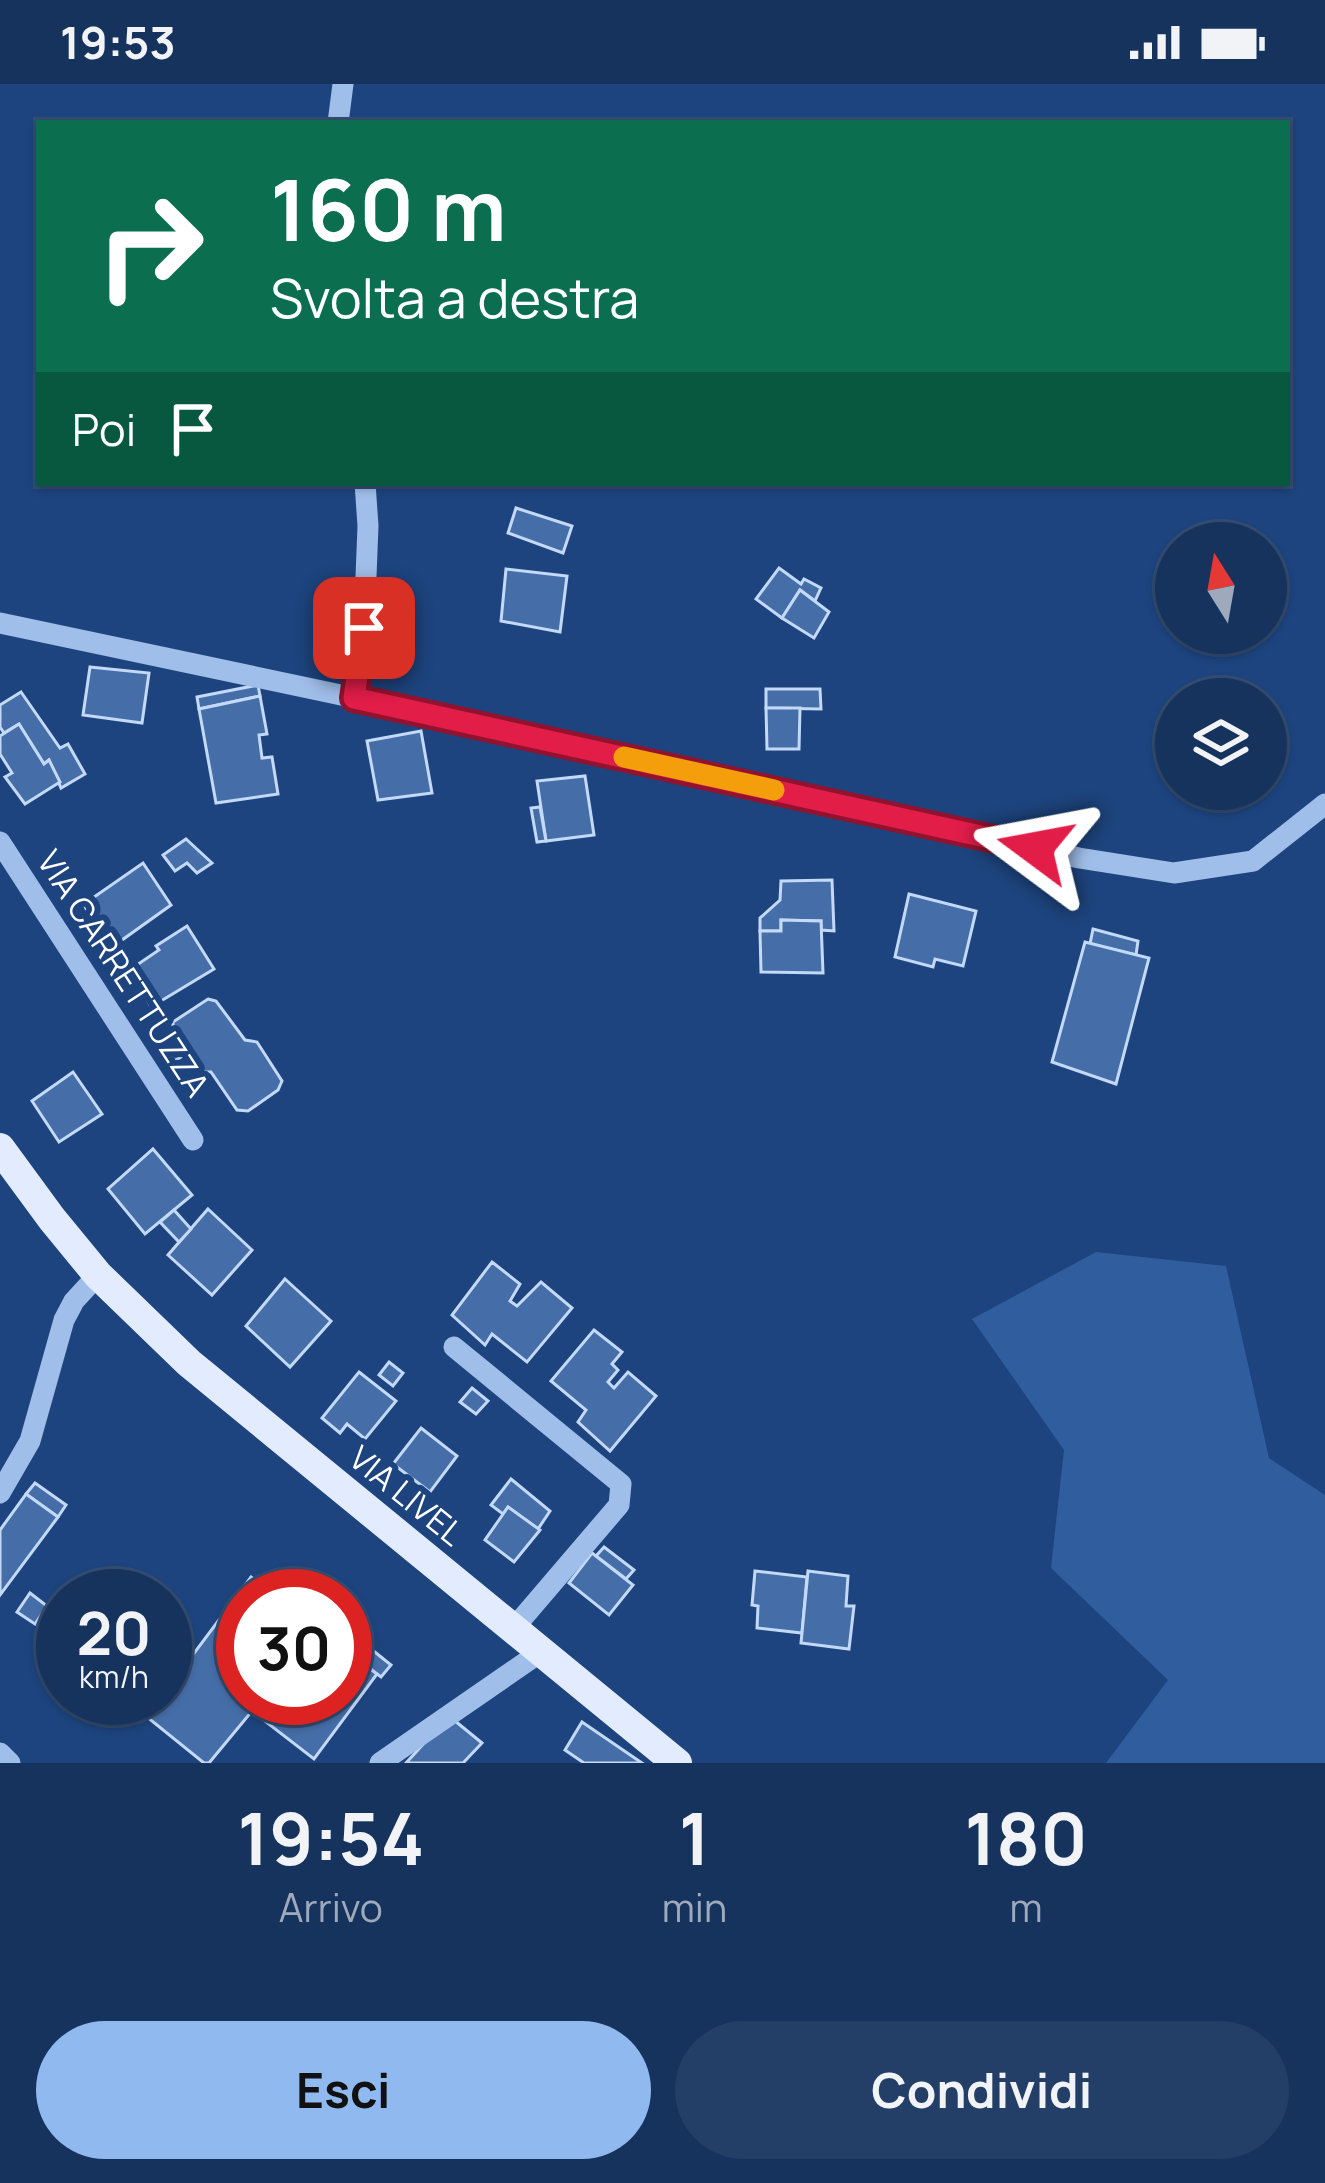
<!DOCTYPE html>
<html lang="it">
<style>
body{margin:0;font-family:Manrope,sans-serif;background:#233f67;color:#f1f3f6;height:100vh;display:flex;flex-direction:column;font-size:45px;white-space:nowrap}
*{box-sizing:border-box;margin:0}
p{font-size:39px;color:#9eaabc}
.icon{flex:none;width:66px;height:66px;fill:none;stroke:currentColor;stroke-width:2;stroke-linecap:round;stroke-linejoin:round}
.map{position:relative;height:1679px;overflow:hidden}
.panel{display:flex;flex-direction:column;background:#16335e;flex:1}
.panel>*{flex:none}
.banner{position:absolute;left:36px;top:36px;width:1254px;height:366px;border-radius:0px;box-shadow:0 3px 9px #0004,0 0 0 3px #354e73;background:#0b6e4f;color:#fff;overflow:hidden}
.needle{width:78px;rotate:349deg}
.fabs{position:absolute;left:1155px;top:438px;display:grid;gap:24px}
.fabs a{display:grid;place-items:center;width:132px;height:132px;border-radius:50%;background:#16335e;box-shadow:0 3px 9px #0004,0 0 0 3px #354e73;font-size:60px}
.speed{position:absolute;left:36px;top:1485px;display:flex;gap:24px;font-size:60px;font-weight:700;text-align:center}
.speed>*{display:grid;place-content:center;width:156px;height:156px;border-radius:50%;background:#16335e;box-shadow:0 3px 9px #0004,0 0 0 3px #354e73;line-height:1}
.speed small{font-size:30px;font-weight:400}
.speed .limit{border:18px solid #d22;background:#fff;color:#111}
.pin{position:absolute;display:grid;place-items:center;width:102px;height:102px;color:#fff;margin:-51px;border-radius:24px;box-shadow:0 6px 18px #0006}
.me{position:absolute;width:132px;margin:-66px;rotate:283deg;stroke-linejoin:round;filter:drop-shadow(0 0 9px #0008)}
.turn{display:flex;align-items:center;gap:42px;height:252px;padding:0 36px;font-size:54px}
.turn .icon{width:156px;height:156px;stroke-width:2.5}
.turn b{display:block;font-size:84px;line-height:102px}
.then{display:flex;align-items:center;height:114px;padding:0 36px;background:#0003;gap:24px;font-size:45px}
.eta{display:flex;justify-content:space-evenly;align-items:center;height:204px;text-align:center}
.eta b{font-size:72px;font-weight:700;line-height:84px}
.cta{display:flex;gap:24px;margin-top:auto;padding:24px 36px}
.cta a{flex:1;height:138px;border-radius:72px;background:#90b9f0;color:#111;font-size:48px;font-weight:700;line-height:138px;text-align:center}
.cta a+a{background:#233f67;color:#f1f3f6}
.status{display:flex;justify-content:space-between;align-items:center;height:84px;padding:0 60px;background:#16335e;direction:ltr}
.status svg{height:33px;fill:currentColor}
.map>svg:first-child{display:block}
.green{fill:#2f5d9d}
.building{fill:#456ea8;stroke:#c3d9f7;stroke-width:3}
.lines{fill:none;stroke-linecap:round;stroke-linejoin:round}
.minor{stroke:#9fbee9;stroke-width:21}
.major{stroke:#e2ecfe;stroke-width:30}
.route-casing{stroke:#92132f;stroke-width:30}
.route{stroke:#e11d48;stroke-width:21}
.slow{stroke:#f59e0b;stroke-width:21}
.labels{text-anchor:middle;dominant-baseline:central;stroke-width:12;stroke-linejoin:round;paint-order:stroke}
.street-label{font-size:33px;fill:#fff;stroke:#1d447e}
</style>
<div class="status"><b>19:53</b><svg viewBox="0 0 49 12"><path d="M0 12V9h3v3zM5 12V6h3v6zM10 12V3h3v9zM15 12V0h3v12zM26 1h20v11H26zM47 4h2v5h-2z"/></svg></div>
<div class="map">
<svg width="1325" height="1679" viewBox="0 0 1325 1679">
<rect width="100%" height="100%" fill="#1d447e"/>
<polygon class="green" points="1096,1168 1226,1182 1269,1374 1325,1411 1325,1679 1106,1679 1168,1596 1051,1484 1064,1366 972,1235"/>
<g class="building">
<polygon points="516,424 572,442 563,469 508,449"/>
<polygon points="779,484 801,500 804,495 821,504 815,517 800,506 782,534 756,515"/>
<polygon points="506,485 567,492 560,548 501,537"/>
<polygon points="800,506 829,528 814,554 782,534"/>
<polygon points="90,583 149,589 142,639 83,631"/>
<polygon points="258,601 260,612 199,625 197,613"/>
<polygon points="766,605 820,605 821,625 766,624"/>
<polygon points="21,608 60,664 68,660 85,690 61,704 49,676 44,680 19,640 4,649 0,643 0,621"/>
<polygon points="260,612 267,650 259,651 262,674 272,673 278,710 216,719 199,625"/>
<polygon points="766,624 800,624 799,665 767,665"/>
<polygon points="19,640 44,680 49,676 60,698 25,720 5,693 12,689 0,670 0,652"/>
<polygon points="421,647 432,709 378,716 367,657"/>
<polygon points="585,692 594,751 546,757 537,697"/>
<polygon points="540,723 546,757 537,758 531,724"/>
<polygon points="186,755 212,779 197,789 187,779 175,787 163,771"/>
<polygon points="143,779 171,821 115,861 100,837 94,842 84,820"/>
<polygon points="832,796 834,847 821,846 821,837 781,836 781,847 760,847 760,834 780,816 781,797"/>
<polygon points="909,810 976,827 963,882 935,875 933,883 895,873"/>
<polygon points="781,836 821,837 823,889 761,888 760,847 781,847"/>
<polygon points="187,842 214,885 151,923 131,885 159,866 156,862"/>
<polygon points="1093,845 1138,857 1136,871 1090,860"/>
<polygon points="1085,858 1149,874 1116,1000 1052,978"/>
<polygon points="208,915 216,917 245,956 257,958 282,997 278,1006 248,1027 237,1026 211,988 196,988 173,947 173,938"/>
<polygon points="173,947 186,970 168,981 154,959"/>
<polygon points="73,988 102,1030 59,1058 32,1017"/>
<polygon points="153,1065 192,1111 145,1150 108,1105"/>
<polygon points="208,1125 252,1166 212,1211 168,1171"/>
<polygon points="174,1126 191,1145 179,1158 160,1138"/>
<polygon points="492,1178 520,1200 510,1217 517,1222 541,1198 572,1224 527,1278 492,1250 485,1261 452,1231"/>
<polygon points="285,1195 331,1237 290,1283 246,1242"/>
<polygon points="594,1246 622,1268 612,1280 618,1286 608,1298 614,1304 628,1288 656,1312 610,1367 578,1338 586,1326 551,1297"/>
<polygon points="389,1278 403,1289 393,1302 379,1291"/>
<polygon points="359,1288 396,1317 365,1355 347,1340 340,1349 322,1334"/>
<polygon points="472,1304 488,1317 476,1330 460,1318"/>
<polygon points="421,1344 457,1372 430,1408 393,1380"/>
<polygon points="511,1395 550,1427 538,1445 508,1423 503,1430 491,1421"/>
<polygon points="35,1399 66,1421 58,1433 26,1410"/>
<polygon points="26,1410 58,1433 0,1511 0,1446"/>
<polygon points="508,1423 540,1446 514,1478 485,1456"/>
<polygon points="604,1463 634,1486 626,1495 596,1472"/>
<polygon points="592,1469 633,1501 609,1531 569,1499"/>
<polygon points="755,1487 807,1493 802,1549 757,1544 758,1522 752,1521"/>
<polygon points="808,1487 848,1492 846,1522 854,1522 849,1565 801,1559"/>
<polygon points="251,1493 276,1512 243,1512 243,1614 345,1614 345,1565 377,1590 314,1675 252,1627 209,1679 204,1679 147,1633 160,1614 165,1614 165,1608"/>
<polygon points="30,1509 47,1522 35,1540 17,1528"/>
<polygon points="345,1544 391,1581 381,1593 345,1565"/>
<polygon points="449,1632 482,1659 463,1679 406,1679"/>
<polygon points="582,1638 642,1679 584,1679 565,1666"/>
</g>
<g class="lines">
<g class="minor">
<polyline points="338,39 343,0"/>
<polyline points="0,539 469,638 1079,774 1174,789 1253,777 1325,720"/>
<polyline points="354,613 364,543 368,442 365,399"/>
<polyline points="0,758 193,1056"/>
<polyline points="454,1263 621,1400 619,1421 514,1544"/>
<polyline points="0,1409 30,1357 64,1236 74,1217 98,1191"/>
<polyline points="0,1669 10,1679"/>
<polyline points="380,1679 542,1567"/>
</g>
<polyline class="major" points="0,1064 52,1135 98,1191 189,1279 677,1679"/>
</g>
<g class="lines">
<defs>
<polyline id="route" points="364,544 354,614 1035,764"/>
</defs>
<use href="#route" class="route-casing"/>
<use href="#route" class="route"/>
<polyline class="slow" points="624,673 774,706"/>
</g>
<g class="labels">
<g class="street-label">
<text transform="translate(124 889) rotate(57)">VIA CARRETTUZZA</text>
<text transform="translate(407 1411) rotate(39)">VIA LIVEL</text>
</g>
</g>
</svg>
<div class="fabs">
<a><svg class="needle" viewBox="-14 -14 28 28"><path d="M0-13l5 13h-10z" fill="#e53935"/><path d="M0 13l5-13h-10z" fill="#9eaabc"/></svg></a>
<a><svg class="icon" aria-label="layers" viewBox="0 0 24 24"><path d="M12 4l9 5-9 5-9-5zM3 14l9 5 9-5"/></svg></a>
</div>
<div class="speed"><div>20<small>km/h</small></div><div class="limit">30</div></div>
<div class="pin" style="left:364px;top:544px;background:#d93025"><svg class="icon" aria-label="arrive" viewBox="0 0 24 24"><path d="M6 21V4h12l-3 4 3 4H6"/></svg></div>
<svg class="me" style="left:1035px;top:764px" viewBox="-20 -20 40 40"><path d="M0-17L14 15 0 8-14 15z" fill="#e11d48" stroke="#fff" stroke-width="4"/></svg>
<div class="banner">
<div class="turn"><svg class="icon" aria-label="right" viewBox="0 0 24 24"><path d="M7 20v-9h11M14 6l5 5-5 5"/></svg><div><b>160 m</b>Svolta a destra</div></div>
<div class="then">Poi<svg class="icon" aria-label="arrive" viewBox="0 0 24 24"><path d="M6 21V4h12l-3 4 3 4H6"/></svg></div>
</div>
</div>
<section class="panel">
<div class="eta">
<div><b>19:54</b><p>Arrivo</p></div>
<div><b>1</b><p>min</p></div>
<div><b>180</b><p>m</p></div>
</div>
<div class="cta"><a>Esci</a><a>Condividi</a></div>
</section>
